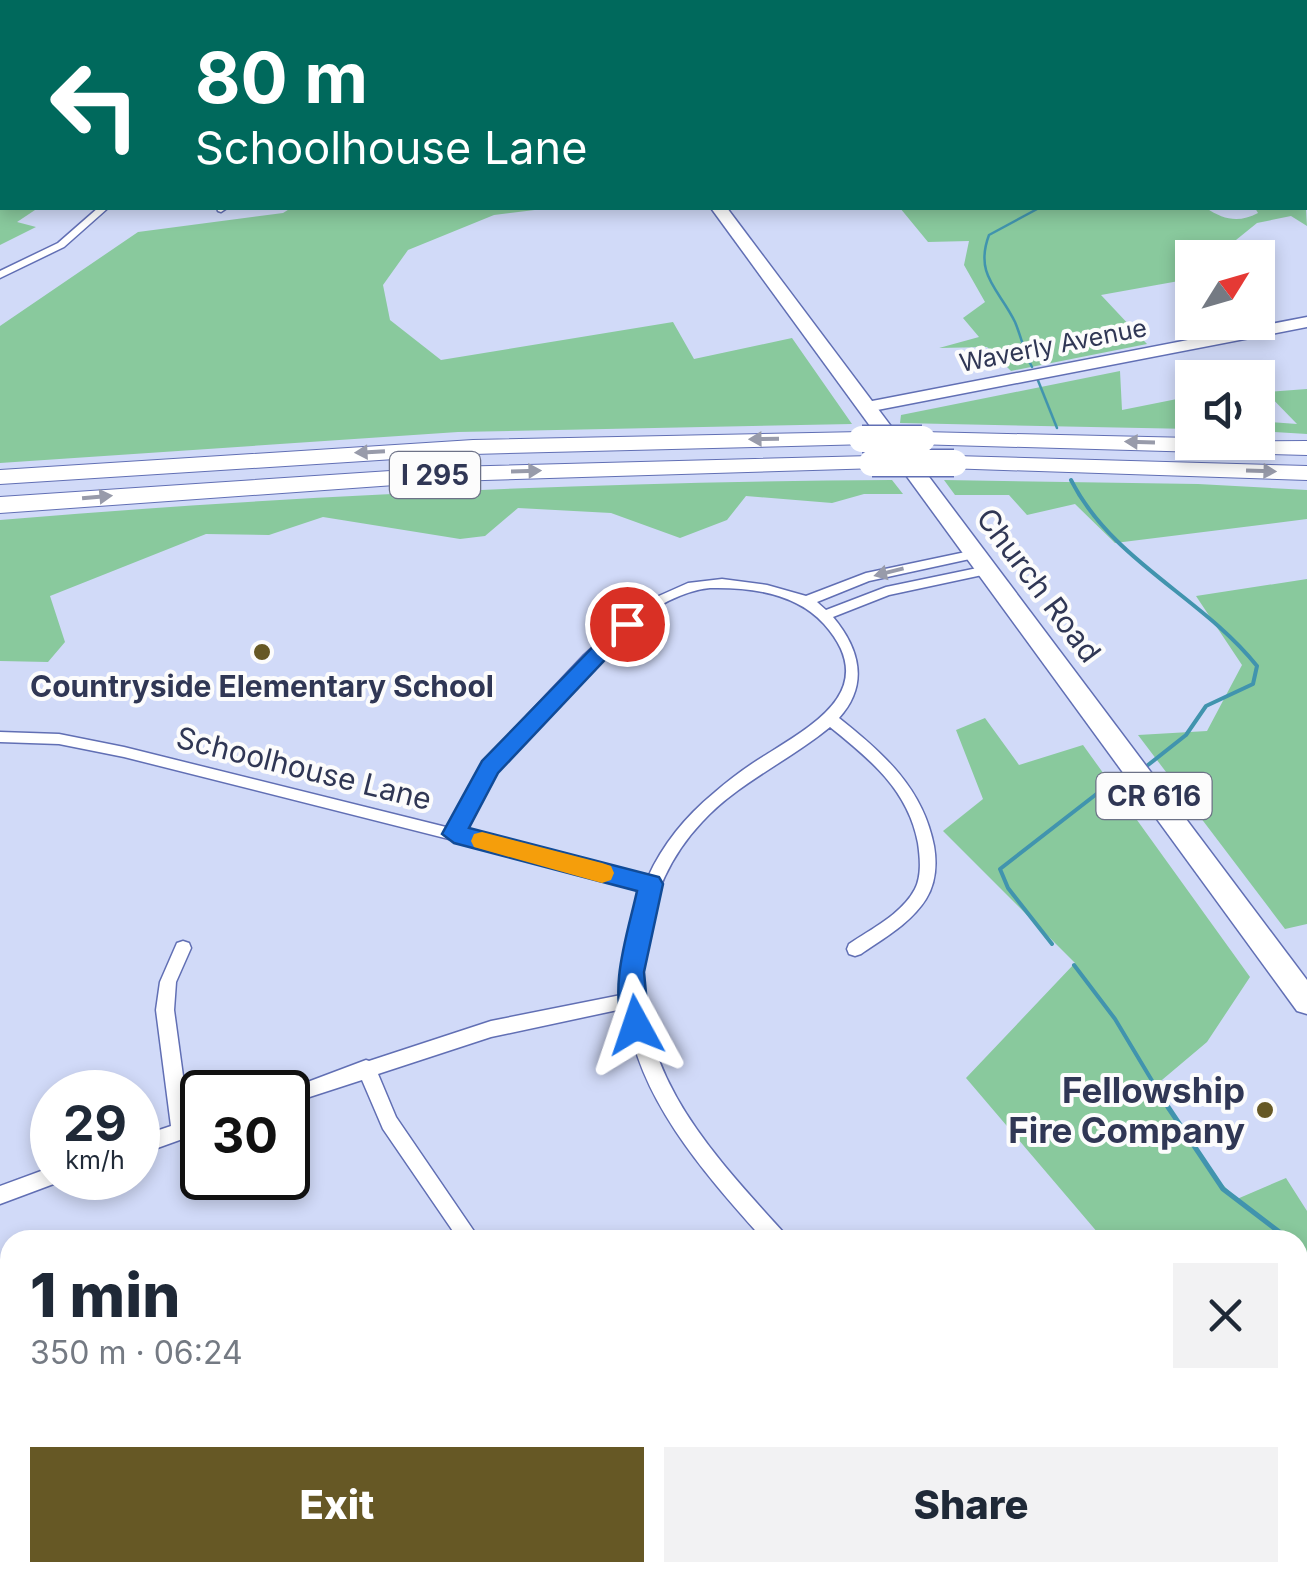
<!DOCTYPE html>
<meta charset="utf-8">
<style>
body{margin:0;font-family:Inter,sans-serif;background:#f2f2f3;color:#1f2937;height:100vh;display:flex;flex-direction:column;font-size:38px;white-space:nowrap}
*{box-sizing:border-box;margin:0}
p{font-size:32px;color:#747a83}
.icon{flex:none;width:55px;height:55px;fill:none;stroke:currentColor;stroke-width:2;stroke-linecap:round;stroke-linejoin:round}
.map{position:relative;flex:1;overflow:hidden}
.panel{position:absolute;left:0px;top:1230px;width:1308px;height:352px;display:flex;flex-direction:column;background:#fff;border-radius:30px 30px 0 0;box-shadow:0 5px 15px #0003}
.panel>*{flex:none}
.guide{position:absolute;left:0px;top:0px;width:1308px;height:210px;box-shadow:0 5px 15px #0003;background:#00695c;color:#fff;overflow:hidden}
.needle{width:65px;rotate:53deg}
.buttons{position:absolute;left:1175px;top:240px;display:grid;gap:20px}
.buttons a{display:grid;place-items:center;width:100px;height:100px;border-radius:0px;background:#fff;box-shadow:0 5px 15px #0003;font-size:50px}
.speed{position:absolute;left:30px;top:1070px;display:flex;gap:20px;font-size:50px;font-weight:700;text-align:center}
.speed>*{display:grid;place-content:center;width:130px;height:130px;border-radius:50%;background:#fff;box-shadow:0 5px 15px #0003;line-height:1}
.speed small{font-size:25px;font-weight:400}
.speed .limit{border:5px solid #111;border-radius:15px;background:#fff;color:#111}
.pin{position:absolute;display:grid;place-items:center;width:85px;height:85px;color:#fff;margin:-42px;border:5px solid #fff;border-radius:50%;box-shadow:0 2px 10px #0007}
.me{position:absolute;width:110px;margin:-55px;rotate:355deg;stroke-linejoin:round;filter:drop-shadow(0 0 8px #0008)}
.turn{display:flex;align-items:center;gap:35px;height:210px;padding:0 30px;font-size:45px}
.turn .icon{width:130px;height:130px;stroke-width:2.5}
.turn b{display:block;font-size:70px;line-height:85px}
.round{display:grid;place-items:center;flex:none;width:105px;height:105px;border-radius:0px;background:#f2f2f3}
.summary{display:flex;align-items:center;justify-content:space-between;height:170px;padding:0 30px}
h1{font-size:60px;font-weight:800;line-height:75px}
.cta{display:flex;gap:20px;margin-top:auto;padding:20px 30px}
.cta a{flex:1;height:115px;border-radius:0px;background:#665825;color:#fff;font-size:40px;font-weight:800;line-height:115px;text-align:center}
.cta a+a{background:#f2f2f3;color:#1f2937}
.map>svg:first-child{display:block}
.green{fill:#89c99d}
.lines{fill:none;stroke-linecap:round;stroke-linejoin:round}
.stream-far2{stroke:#4194ae;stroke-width:2.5}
.stream-far1{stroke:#4194ae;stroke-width:4}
.stream{stroke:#4194ae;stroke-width:5}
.street-casing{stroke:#616fb4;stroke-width:3}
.secondary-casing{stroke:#616fb4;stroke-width:3}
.primary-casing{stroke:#616fb4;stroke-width:3}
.highway-casing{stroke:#616fb4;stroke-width:2}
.street{fill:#fff;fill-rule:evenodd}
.secondary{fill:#fff;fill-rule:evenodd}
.primary{fill:#fff;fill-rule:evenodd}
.highway{fill:#fff;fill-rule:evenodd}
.highway-bridge-casing{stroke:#616fb4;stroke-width:29;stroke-linecap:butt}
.highway-bridge{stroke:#fff;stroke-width:26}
.oneway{fill:#989baa}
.route{fill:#1a73e8;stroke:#114b97;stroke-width:2.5}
.slow{fill:#f59e0b}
.poi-dot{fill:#665825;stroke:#fcfcfc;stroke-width:4}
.labels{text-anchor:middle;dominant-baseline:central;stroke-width:8;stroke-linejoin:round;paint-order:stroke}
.far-street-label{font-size:25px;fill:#303755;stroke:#fcfcfc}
.shield{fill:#fcfcfc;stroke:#6d7287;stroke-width:2.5}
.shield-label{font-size:28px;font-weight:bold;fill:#303755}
.street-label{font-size:30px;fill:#303755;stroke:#fcfcfc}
.poi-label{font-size:30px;font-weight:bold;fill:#303755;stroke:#fcfcfc}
.near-poi-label{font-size:35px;font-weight:bold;fill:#303755;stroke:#fcfcfc;text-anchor:end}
</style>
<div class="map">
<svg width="1307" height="1581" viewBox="0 0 1307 1581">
<rect width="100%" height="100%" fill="#d1daf8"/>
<g class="green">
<polygon points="0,120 2,208 38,208 17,222 36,227 0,245"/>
<path d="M 1305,195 L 1307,226 L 1291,216 L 1257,223 L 1215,257 L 1192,258 L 1190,279 L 1101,295 L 1147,344 L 1011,371 L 987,347 L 939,348 L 979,337 L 963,318 L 985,302 L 964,265 L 969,241 L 928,242 L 900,208 L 1206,208 C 1224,220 1239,223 1258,213 L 1255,208 L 1305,208 Z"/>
<polygon points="291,208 551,208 494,215 408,250 383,285 390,320 441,360 673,322 694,359 792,338 852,424 458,432 0,463 0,326 138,232 283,213"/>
<polygon points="1120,371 1122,410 1192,396 1192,429 900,423 901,415"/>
<polygon points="1307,389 1307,434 1258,431 1258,421 1297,424 1266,392"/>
<path d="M 892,480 L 903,494 L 864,494 L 832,503 L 746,496 L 727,520 L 680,538 L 611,513 L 518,508 L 485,536 L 460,539 L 323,517 L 269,535 L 206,534 L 50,596 L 65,642 L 48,662 L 0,661 L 0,520 C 297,495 594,482 892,480 Z"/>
<polygon points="944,480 1198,484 1307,490 1307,519 1115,543 1075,504 1027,515 1009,495 955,495"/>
<polygon points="1307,579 1307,924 1285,929 1138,735 1207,731 1242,665 1196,596"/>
<polygon points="985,718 1019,765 1083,745 1250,977 1207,1042 1156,1085 1216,1178 1237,1199 1286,1178 1307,1211 1307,1581 1298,1572 1298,1240 1104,1240 966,1078 1075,963 943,831 983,799 956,730"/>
</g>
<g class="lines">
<g class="stream-far2">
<polyline points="933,0 947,2"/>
<polyline points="166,2 171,0"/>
<polyline points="698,2 703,0"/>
<path d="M 1032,367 C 1024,352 1021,336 1015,322 C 999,289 974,275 989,235 L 1039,208"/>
<polyline points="1037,378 1057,428"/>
</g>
<g class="stream-far1">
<path d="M 1071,480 C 1112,561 1202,597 1257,666 L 1253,684 L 1206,706 L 1186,735 L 1148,765"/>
<polyline points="1052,944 1008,888 1000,869 1112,782"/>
<polyline points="1074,965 1115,1019 1169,1109"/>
</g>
<g class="stream">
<polyline points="1168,1107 1223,1189 1290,1240"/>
<polyline points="1298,1248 1307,1260"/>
</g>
<defs>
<g id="street">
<polygon points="405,0 415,0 417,2 408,2"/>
<polygon points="590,0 598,0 599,2 592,2"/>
<rect x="1305" y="50" width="2" height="8"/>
<rect x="1305" y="85" width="2" height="5"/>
<polygon points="1305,117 1307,118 1307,124 1305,123"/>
<rect x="1305" y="172" width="2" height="6"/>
<polygon points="98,208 108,208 64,247 0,278 0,271 58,243"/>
<polygon points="217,208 227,208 221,212 218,211"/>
<path d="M 975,550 L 979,551 L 979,557 L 869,581 L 817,602 L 826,610 L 886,587 L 987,566 L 993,570 L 987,574 L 889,595 L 833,617 C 860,649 869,685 839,718 C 883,753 923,788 934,846 C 937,864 936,883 926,899 C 911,923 884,938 861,954 L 855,956 L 849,954 L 847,949 L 849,944 C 871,929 902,914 915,889 C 922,875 920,857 918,843 C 908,790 870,759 830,727 C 789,761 739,782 702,822 C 670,856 652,897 645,943 C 628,1066 708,1149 784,1233 L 787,1240 L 764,1240 C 708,1177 635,1097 627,1008 L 491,1037 L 378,1074 L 396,1117 L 480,1240 L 459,1240 L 383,1129 L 362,1080 L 288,1104 L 288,1092 L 281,1092 L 366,1060 L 369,1061 L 491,1021 L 626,994 C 624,958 629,921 643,888 L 124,757 L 59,744 L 0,742 L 0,732 L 59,734 L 124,747 L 450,828 L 485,763 L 505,739 L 584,655 L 629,614 L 652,599 L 688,583 L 722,579 L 767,585 L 806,596 L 866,573 ZM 710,588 C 750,587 796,593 824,624 C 882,689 813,725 764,756 C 746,767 730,779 714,793 C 686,816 663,844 648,877 L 463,831 C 474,811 483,788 496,770 C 509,751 527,734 542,717 C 584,670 644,595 710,588 Z"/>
<polygon points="183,941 189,943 191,948 176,982 174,1010 189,1120 202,1116 202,1132 138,1155 138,1137 171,1126 156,1010 160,982 177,943"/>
<polygon points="52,1167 52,1178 61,1178 59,1182 0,1204 0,1186"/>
<polygon points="10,1427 10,1450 0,1455 0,1432"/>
<polygon points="915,1572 942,1572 938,1581 912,1581"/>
</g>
<polygon id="secondary" points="1307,317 1307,327 867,412 859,407 867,402"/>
<g id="primary">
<polygon points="560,0 573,0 574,2 562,2"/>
<polygon points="711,208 727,208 1307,980 1307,1014 1297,1011"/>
</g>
<g id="highway">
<polygon points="862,432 874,439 870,444 473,454 0,484 0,470 473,440"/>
<polygon points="922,432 1192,438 1192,442 1307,441 1307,455 914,444 910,439"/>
<polygon points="872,456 884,463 880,468 451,481 0,513 0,497 451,467"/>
<polygon points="954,456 1307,466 1307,480 946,468 942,463"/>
</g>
</defs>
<use href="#street" class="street-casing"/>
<use href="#secondary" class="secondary-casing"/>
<use href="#primary" class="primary-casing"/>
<use href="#highway" class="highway-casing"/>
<use href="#street" class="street"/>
<use href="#secondary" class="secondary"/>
<use href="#primary" class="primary"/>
<use href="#highway" class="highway"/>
<defs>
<g id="highway-bridge">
<polyline points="862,439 922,439"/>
<polyline points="872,463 954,463"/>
</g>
</defs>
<use href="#highway-bridge" class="highway-bridge-casing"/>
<use href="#highway-bridge" class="highway-bridge"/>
</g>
<defs><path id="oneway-solid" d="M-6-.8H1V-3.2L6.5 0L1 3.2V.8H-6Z" transform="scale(2.5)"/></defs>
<g class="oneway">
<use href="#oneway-solid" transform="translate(764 439) rotate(179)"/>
<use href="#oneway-solid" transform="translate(1140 442) rotate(-178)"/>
<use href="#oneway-solid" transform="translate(370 452) rotate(177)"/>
<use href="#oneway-solid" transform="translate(526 471) rotate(-2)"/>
<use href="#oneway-solid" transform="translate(1261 471) rotate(2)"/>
<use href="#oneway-solid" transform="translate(97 497) rotate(-5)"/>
<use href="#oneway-solid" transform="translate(889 572) rotate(166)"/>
</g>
<path class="route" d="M 627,617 L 637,624 L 634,629 L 498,773 L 469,828 L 659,877 L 663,884 L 644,972 L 649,1025 L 645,1033 L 636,1036 L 626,1033 C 607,990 628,933 637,891 L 454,843 L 442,834 L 482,761 L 620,619 Z"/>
<polygon class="slow" points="482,832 602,863 611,866 614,873 611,880 602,883 474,847 471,841 474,834"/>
<g class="poi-dot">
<circle cx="262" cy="652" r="10"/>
<circle cx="1265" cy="1110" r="10"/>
</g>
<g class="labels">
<g class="far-street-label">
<text transform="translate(1053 345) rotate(-11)">Waverly Avenue</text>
</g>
<g class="shield">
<rect x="390" y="452" width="90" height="46" rx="8"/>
<rect x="1096.5" y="773" width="115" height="46" rx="8"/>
</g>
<g class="shield-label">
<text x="435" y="475">I 295</text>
<text x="1154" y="796">CR 616</text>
</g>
<g class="street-label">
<text transform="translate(1039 585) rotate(53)">Church Road</text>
<text transform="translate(304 768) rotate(14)">Schoolhouse Lane</text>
</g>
<g class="poi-label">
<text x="262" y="686">Countryside Elementary School</text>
</g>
<g class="near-poi-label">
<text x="1245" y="1090">Fellowship<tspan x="1245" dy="40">Fire Company</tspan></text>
</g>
</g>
</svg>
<div class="buttons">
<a><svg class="needle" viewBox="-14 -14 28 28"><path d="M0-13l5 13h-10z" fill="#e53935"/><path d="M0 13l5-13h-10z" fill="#747a83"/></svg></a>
<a><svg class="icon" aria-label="sound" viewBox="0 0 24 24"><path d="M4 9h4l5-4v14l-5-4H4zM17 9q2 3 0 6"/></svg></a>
</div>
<div class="speed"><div>29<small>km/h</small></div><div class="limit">30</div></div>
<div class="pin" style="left:627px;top:624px;background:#d93025"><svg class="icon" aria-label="arrive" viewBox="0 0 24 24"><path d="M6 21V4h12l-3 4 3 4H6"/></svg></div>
<svg class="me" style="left:636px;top:1025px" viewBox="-20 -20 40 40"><path d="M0-17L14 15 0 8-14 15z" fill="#1a73e8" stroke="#fff" stroke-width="4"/></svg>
<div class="guide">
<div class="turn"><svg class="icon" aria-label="left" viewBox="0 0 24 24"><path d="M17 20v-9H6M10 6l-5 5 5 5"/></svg><div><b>80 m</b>Schoolhouse Lane</div></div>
</div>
<section class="panel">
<div class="summary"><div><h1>1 min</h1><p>350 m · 06:24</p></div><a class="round"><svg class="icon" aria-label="close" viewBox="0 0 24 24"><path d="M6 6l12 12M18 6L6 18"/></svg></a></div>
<div class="cta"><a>Exit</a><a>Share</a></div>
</section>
</div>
